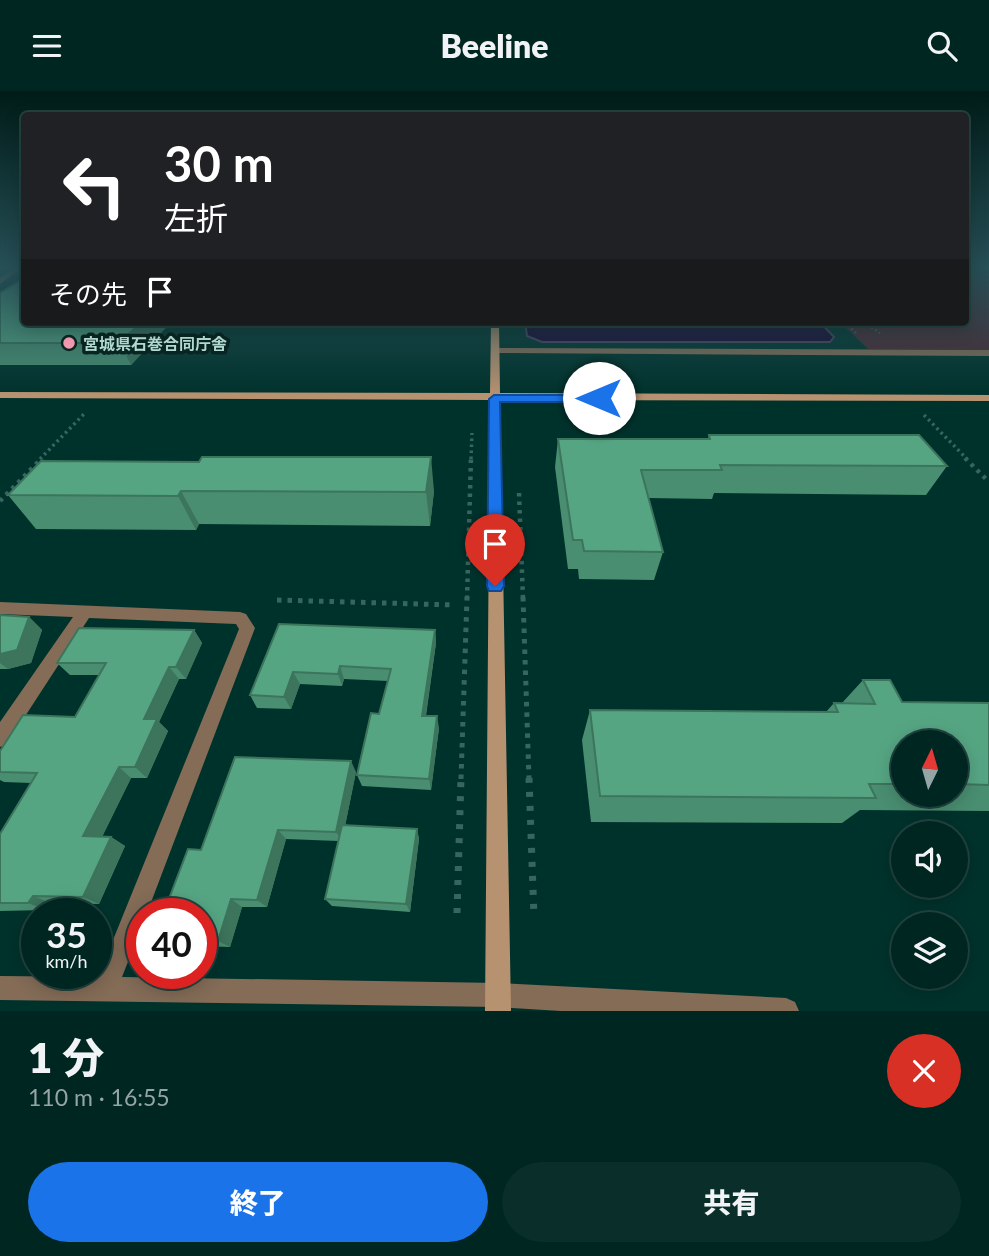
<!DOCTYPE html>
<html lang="ja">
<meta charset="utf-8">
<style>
body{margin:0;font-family:Lato,"Noto Sans JP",sans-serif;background:#0a2e2a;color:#f1f3f6;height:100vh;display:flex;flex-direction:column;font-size:26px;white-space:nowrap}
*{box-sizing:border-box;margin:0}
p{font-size:23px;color:#95a5a5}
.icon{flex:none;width:38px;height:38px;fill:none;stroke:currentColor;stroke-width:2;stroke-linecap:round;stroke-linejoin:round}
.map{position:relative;height:920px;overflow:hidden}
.panel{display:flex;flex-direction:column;background:#002621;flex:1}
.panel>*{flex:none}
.hud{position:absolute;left:21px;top:21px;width:948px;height:214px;border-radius:7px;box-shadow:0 4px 18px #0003,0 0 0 2px #22433f;background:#202124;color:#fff;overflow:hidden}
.needle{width:46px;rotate:5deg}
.buttons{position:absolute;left:891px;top:639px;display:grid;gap:14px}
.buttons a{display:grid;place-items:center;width:77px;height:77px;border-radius:50%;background:#002621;box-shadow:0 4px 18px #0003,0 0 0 2px #22433f;font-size:35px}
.speed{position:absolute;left:21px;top:807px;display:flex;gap:14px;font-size:35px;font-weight:700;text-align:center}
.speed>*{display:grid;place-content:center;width:91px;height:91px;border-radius:50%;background:#002621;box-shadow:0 4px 18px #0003,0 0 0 2px #22433f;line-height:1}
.speed small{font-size:18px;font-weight:400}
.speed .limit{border:10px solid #d22;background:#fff;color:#111}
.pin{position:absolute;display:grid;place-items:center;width:60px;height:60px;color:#fff;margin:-72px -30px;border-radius:50% 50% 50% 0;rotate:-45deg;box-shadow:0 0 7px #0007}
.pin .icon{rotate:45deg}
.me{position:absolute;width:77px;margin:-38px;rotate:270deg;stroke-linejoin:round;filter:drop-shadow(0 0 5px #0008)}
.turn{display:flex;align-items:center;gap:24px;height:147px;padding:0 28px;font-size:32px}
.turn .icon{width:91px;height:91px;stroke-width:2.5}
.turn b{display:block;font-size:49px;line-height:60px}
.then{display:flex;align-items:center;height:66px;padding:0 28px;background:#0003;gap:14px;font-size:26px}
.round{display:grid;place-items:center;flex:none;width:74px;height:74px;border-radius:37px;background:#0a2e2a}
.overview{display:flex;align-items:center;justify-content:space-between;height:119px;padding:0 28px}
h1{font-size:42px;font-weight:800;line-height:52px}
.primary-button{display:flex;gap:14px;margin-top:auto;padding:14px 28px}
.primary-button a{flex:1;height:80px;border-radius:42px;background:#1a73e8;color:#fff;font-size:28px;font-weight:800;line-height:80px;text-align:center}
.primary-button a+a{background:#0a2e2a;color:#f1f3f6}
header{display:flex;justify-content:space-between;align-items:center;height:91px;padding:0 28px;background:#002621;font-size:32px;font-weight:800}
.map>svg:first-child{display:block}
.green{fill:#4f2832}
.water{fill:#190030;stroke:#474261;stroke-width:2}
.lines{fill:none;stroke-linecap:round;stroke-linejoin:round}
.path-far4{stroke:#37665f;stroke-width:2.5;stroke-dasharray:2 2.5;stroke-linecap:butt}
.path-far3{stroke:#37665f;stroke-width:3.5;stroke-dasharray:2.5 3.5;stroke-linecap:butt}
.path-far2{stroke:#37665f;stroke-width:4.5;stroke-dasharray:3.5 5;stroke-linecap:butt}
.path-far1{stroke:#37665f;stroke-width:5;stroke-dasharray:4.5 6;stroke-linecap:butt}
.path{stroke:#37665f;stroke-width:7;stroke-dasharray:5 9;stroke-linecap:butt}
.street{fill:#846c57;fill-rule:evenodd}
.secondary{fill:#b79270;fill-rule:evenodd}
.wall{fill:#498e71;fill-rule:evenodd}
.shaded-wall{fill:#3c745c}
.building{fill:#55a583;stroke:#3c745c;stroke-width:2}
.route{fill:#1a73e8;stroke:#114b97;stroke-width:2}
.poi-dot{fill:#f29ab0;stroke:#092522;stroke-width:2.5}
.labels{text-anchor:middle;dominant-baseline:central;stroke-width:7;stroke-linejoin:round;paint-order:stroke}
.far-poi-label{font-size:16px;font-weight:bold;fill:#b3dbd4;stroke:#092522;text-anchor:start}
</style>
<header><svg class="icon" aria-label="menu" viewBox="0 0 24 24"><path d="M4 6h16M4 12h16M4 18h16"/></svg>Beeline<svg class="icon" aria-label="search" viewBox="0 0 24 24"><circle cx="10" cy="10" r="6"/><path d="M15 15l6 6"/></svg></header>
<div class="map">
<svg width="989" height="920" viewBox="0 0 989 920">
<rect width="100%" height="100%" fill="#00322c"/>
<polygon class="green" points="966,176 989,176 989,259 868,258 840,231 966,231"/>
<polygon class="water" points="525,231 820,231 834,246 830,251 542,251 527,245"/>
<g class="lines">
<g class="path-far4">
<polyline points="845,231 857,243"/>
<polyline points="864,231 880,242"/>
</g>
<g class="path-far3">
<polyline points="924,324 967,368"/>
<polyline points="40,368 84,323"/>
<polyline points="471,368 472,342"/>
</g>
<g class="path-far2">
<polyline points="965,367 989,391"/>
<polyline points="519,402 523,508"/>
<polyline points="0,410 42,367"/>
<polyline points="467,508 471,367"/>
</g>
<g class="path-far1">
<polyline points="523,506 529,688"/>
<polyline points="277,509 455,514"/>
<polyline points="461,688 467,506"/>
</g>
<g class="path">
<polyline points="529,687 534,826"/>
<polyline points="457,822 461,687"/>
</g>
<g class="street">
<polygon points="15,176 23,176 0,193 0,187"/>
<polygon points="495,257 989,259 989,265 492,262 492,258"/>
<polygon points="0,511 240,521 246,523 255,537 147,822 142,822 142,835 122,886 498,892 786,907 795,911 799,920 561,920 498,916 0,909 0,885 98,886 239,538 236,533 89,527 7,653 0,656 0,631 73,526 0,523"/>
</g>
<polygon class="secondary" points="491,231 499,231 500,302 989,304 989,310 500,309 511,920 485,920 490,309 0,307 0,301 490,302"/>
</g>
<g class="wall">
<polygon points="0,202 171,231 131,274 0,274"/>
<polygon points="709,344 947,375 926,404 714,402 712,408 648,407 663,461 654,489 579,488 578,478 568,478 555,376 558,348 708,348"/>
<polygon points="41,370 434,400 430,435 199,433 196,439 36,438 8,404"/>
<polygon points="0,524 29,526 42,539 31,572 8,578 0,578"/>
<polygon points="279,533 435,539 436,552 426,625 439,637 431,699 362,695 357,684 379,623 388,590 344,588 342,595 300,593 291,618 257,617 250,604"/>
<polygon points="194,539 202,552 186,588 179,588 159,631 168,640 147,687 131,687 102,746 111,746 125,755 99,813 51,812 46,819 0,820 0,743 31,692 4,691 0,689 0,660 75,626 99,584 70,584 57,572"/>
<path d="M 863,589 L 902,611 L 989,612 L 989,720 L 860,719 L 842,732 L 591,731 L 582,649 L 590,619 L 826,621 L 834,612 L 842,612 ZM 903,651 L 956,651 L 956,704 L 903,704 Z"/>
<polygon points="356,681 345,735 417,738 419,748 410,821 332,815 325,808 338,750 286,748 267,816 242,816 230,856 201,855 201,822 173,816 167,813 201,759"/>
</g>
<g class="shaded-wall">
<polygon points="141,231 171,231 131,274 120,252"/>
<polygon points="431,366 434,400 430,435 426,401"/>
<polygon points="181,400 199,433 196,439 178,405"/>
<polygon points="29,526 42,539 31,572 8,578 0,572 0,563"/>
<polygon points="194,539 202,552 186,588 176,576"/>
<polygon points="435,539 436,552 424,636 422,625"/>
<polygon points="340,575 344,588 342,595 338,583"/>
<polygon points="169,576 179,588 159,631 168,640 147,687 135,676 144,628"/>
<polygon points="293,581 300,593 291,618 284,606"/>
<polygon points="437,625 439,637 431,699 429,688"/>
<polygon points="351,670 356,681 342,750 336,741"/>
<polygon points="119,676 131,687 98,754 83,745"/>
<polygon points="417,738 419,748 410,821 406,813"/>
<polygon points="278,739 286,748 267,816 257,809"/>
<polygon points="111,746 125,755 99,813 83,806"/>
<polygon points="33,805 51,812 46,819 28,812"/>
<polygon points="231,808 242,816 230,856 218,850"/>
</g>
<g class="building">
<polygon points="24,187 24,231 141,231 120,252 0,252 0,202"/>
<polygon points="709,344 919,344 947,375 720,374 722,379 641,379 663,461 584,460 582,449 573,449 558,348 710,348"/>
<polygon points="202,366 431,366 426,401 181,400 178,405 8,404 41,370 199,371"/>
<polygon points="0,524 29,526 17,559 0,563"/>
<polygon points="279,533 435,539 422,625 437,625 429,688 357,684 371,622 379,623 391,578 340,575 338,583 293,581 284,606 250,604"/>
<polygon points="79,537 194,539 176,576 169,576 144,628 157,628 135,676 119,676 83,745 111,746 83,806 33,805 28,812 0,812 0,743 37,682 0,681 0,660 23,624 75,626 106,572 57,572"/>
<polygon points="863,589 890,589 902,611 989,612 989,694 956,693 956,651 903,651 903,693 869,693 876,707 600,705 590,619 838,621 834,612 875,613"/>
<polygon points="235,666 351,670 336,741 278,739 257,809 231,808 218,850 201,849 201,822 171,822 174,812 167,813 188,758 201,759"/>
<polygon points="342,734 417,738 406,813 325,808"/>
</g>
<linearGradient id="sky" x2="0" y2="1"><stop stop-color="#001c18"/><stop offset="0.58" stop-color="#264f56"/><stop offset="1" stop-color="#264f56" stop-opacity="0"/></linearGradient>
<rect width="989" height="305" fill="url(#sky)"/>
<polygon class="route" points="494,304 599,304 605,307 599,311 500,311 504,495 501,500 489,500 487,495 489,308"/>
<circle class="poi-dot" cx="69" cy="252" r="7"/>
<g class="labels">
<g class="far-poi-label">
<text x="83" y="252">宮城県石巻合同庁舎</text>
</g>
</g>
</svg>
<div class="buttons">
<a><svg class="needle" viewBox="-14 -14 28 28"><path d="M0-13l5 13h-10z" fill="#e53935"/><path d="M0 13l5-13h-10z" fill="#95a5a5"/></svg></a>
<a><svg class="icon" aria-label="sound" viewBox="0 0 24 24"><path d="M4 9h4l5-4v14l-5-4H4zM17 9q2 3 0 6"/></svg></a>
<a><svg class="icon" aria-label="layers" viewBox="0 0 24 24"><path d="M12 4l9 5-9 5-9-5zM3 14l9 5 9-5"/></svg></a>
</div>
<div class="speed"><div>35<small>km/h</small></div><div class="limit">40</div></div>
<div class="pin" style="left:495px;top:495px;background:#d93025"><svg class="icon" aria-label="arrive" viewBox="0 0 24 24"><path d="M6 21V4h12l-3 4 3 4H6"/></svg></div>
<svg class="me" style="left:599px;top:307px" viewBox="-20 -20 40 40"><circle r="19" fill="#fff"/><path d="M0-13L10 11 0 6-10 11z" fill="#1a73e8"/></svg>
<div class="hud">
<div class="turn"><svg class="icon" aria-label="left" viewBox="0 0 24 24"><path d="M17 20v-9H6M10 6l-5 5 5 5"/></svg><div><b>30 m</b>左折</div></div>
<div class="then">その先<svg class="icon" aria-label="arrive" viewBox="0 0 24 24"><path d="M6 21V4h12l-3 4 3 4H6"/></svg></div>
</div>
</div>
<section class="panel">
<div class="overview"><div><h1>1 分</h1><p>110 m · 16:55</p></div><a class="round" style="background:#d93025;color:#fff"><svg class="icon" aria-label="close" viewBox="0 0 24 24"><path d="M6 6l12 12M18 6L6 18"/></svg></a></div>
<div class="primary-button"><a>終了</a><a>共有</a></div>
</section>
